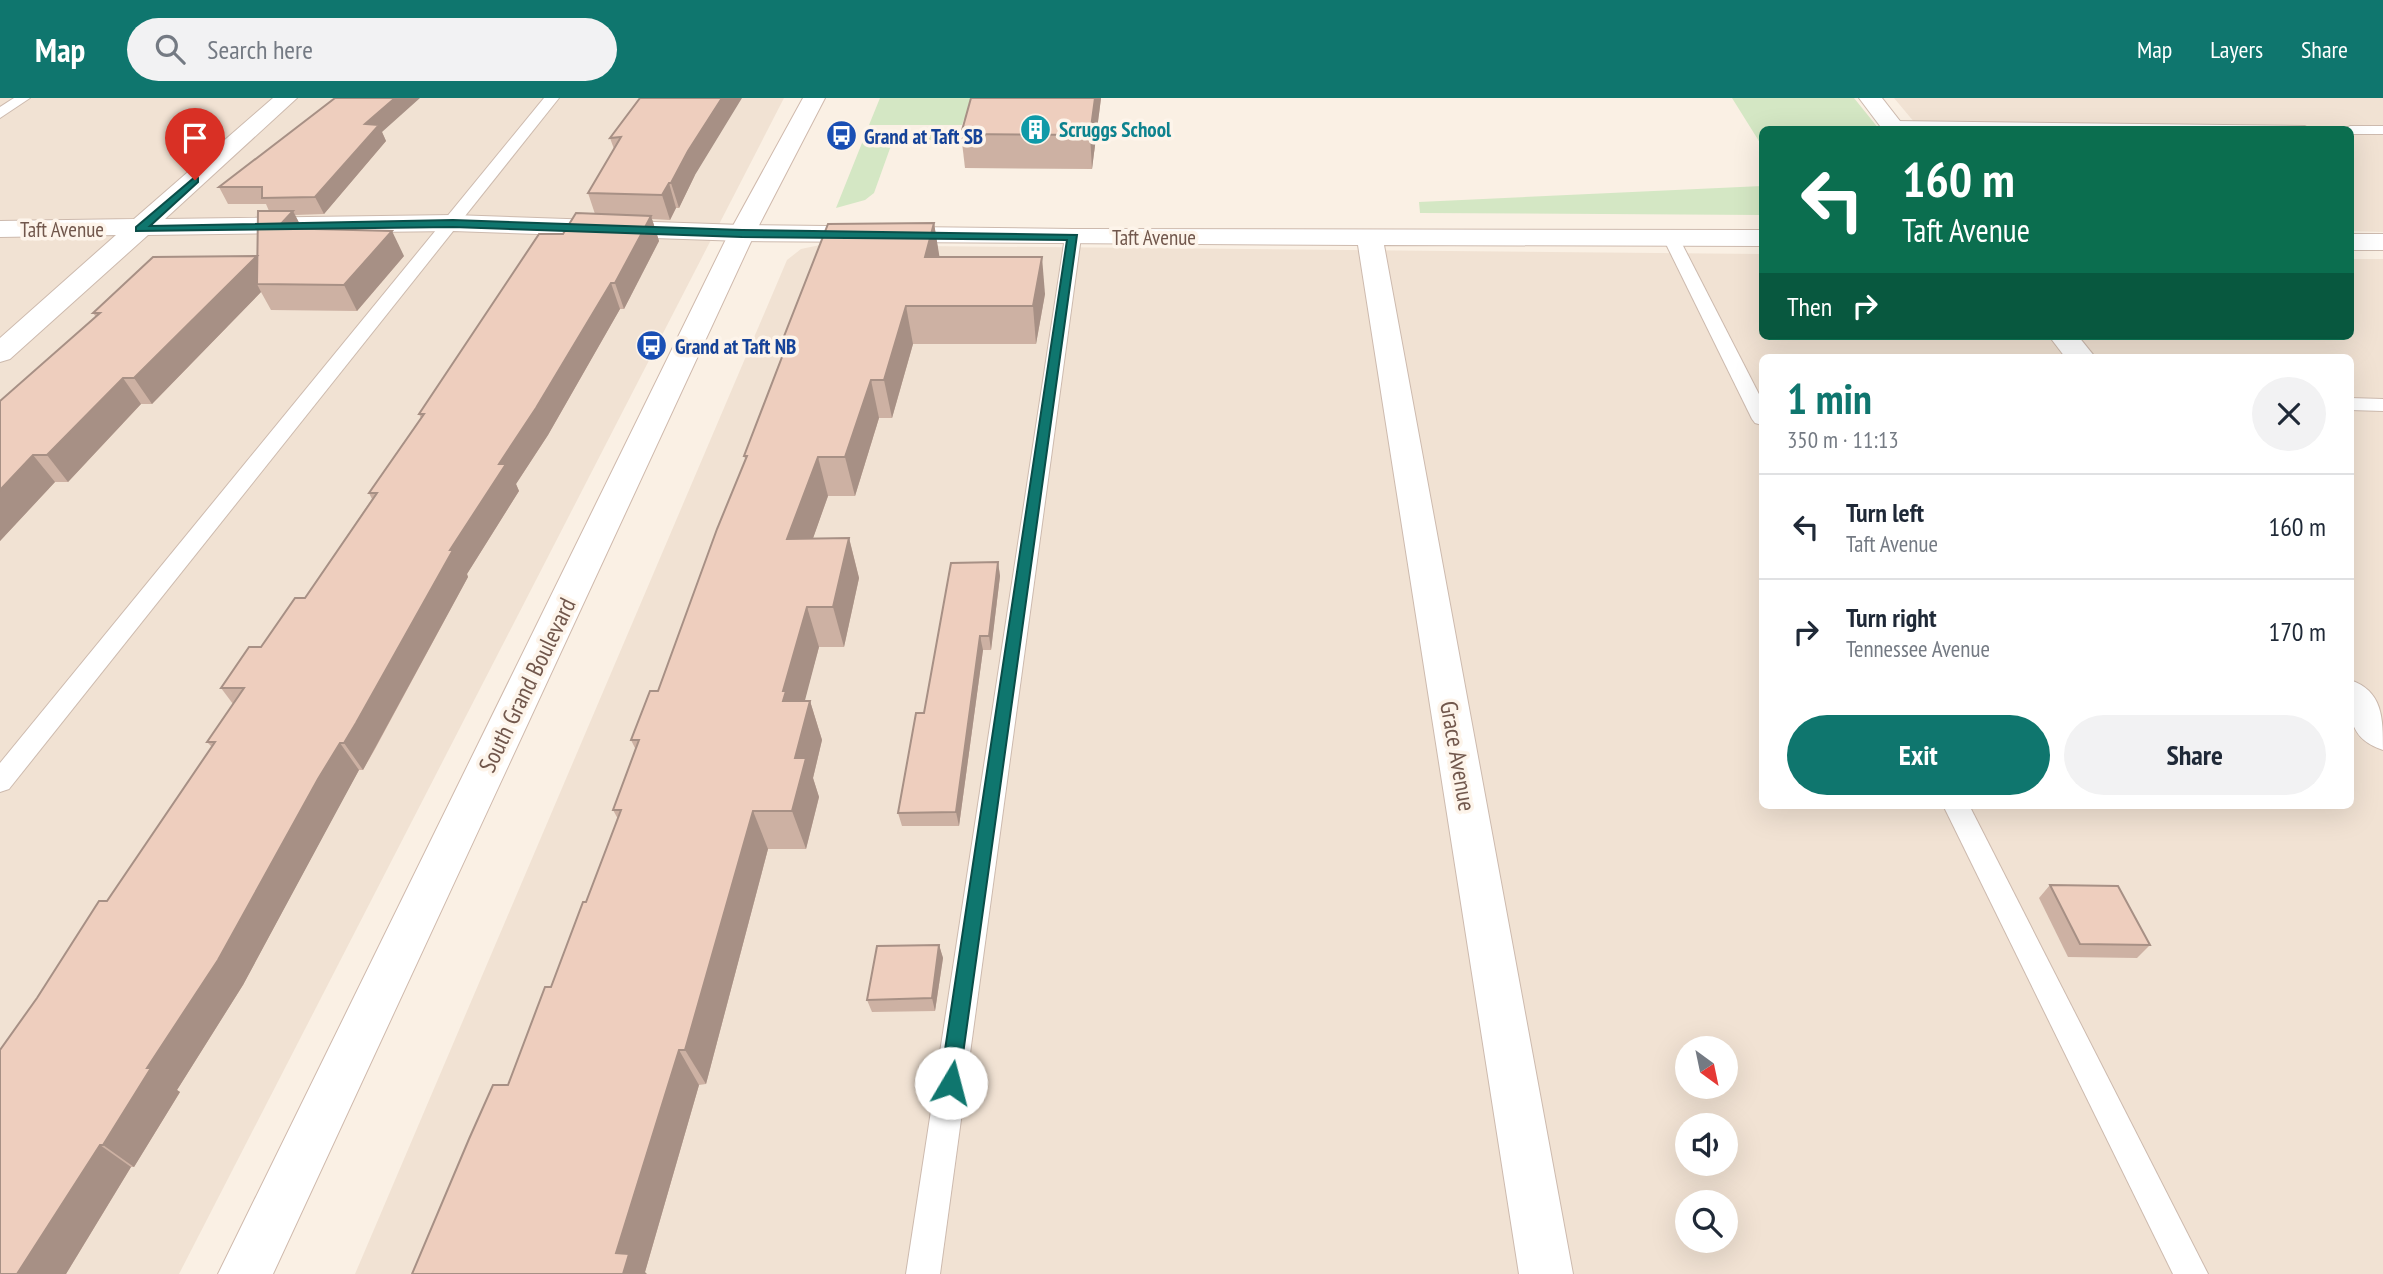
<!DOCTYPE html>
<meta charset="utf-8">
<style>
body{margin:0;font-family:"PT Sans Narrow",sans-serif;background:#f2f2f3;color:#1f2937;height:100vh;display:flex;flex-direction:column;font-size:26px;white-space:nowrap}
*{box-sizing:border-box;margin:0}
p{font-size:23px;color:#747a83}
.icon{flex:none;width:38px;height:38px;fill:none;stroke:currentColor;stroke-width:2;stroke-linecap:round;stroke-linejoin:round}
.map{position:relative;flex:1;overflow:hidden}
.drawer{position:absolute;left:1759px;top:256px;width:595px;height:455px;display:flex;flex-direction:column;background:#fff;border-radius:10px;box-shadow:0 7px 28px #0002}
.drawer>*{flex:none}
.top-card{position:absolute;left:1759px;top:28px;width:595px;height:214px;border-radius:10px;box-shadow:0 7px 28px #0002;background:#0b6e4f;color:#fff;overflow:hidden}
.needle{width:46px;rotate:147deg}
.tools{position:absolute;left:1675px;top:938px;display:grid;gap:14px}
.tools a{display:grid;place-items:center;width:63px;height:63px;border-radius:50%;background:#fff;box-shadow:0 7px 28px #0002;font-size:35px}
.pin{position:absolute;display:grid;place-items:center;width:60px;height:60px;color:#fff;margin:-72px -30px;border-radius:50% 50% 50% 0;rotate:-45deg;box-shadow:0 0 7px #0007}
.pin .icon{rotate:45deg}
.me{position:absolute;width:77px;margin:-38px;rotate:8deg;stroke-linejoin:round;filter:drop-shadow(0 0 5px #0008)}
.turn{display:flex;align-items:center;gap:24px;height:147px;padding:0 28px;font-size:32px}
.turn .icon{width:91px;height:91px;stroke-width:2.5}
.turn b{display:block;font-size:49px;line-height:60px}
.then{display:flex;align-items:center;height:66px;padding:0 28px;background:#0003;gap:14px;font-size:26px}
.round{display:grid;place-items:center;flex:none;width:74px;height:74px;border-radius:37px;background:#f2f2f3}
.head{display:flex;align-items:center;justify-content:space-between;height:119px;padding:0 28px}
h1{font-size:42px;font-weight:800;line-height:52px;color:#0f766e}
.primary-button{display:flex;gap:14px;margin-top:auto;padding:14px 28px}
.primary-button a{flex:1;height:80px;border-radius:42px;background:#0f766e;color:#fff;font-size:28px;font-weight:800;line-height:80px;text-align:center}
.primary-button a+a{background:#f2f2f3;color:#1f2937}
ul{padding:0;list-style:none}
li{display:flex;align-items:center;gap:21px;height:105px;padding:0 28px;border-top:2px solid #e0e1e3}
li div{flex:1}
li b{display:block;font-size:26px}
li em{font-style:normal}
header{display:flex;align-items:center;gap:42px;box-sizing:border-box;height:98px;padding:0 35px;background:#0f766e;color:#fff}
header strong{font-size:33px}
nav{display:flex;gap:38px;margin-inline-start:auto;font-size:24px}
.search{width:490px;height:63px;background:#f2f2f3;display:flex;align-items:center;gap:18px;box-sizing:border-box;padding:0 24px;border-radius:38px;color:#747a83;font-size:26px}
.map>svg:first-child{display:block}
.residential{fill:#f1e2d3;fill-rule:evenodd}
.green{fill:#d4e7c4}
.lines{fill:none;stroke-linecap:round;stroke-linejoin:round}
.service-casing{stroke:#cdbaae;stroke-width:2}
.minor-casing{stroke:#cdbaae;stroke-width:2}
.secondary-casing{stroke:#cfb9ac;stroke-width:2}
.service{fill:#fff;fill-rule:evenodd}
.minor{fill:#fff;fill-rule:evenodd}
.secondary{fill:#fff;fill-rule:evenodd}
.wall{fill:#cdb1a3}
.shaded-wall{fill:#a79085}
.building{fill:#eecebe;stroke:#a79085;stroke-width:2}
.route{fill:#0f766e;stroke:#0a4d48;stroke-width:2}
.labels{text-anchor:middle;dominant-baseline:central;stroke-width:7;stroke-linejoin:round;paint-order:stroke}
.far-culture-label{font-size:21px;font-weight:bold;fill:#0d838f;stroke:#fdf4ea;text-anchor:start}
.far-transit-label{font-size:21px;font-weight:bold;fill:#164399;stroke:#fdf4ea;text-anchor:start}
.far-street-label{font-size:21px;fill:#71574c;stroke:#fdf4ea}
.street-label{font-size:24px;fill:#71574c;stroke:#fdf4ea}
</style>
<header>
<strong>Map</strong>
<div class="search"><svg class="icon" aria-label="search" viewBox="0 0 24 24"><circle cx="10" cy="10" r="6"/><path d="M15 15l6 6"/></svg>Search here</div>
<nav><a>Map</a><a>Layers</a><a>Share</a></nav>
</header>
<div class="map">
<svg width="2383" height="1176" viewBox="0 0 2383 1176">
<rect width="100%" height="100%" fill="#faf0e4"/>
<g class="residential">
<polygon points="0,0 784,0 179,1176 0,1176"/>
<polygon points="1894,0 2383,0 2383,134 2350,133 2350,32 1920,31"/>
<path d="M 820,147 L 1762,156 L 1762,238 L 2350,238 L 2350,161 L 2383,161 L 2383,1176 L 355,1176 L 787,162 L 801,151 ZM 1762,259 L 2350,259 L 2350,707 L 1762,707 ZM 1687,950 L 1726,950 L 1726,989 L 1687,989 ZM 1687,1027 L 1726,1027 L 1726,1066 L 1687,1066 ZM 1687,1104 L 1726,1104 L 1726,1143 L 1687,1143 Z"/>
</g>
<g class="green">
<polygon points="880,0 993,0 988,21 964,21 962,27 869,27"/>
<polygon points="1732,0 1854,0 1879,31 1762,32 1762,48"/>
<polygon points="866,35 960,36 958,42 893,42 874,95 865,102 836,110"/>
<polygon points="1762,88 1762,117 1420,115 1419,104"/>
</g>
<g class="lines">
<defs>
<g id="service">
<polygon points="14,0 30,0 0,20 0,9"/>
<polygon points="544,0 559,0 9,691 0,694 0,665"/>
<polygon points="1893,23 2305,28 2312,32 1888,30 1886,27 1888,24"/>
<polygon points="2350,28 2383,28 2383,36 2350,36 2350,32 2343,32"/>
<polygon points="1073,134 1081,139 940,1176 906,1176 1065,139"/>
<polygon points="1671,135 1679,140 1762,302 1762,327 1755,325 1752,321 1663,140"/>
<polygon points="2350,300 2383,301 2383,313 2350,312"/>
<polygon points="1943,707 1969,707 2208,1176 2173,1176"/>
</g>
<g id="minor">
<polygon points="273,0 297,0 165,121 453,117 742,127 1073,131 1762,132 1762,148 1384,147 1573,1176 1519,1176 1358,147 742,143 453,133 148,137 10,261 0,264 0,240 116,137 0,139 0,123 134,121"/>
<polygon points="1859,0 1882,0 1907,32 1883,32"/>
<rect x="2350" y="136" width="33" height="16"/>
<polygon points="2049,238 2078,238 2095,259 2065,259"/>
<path d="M 2350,582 C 2383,593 2383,620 2383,652 C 2346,640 2350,614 2350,582 Z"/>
</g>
<polygon id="secondary" points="803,0 825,0 755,135 273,1176 218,1176 729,135"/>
</defs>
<use href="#service" class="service-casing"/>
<use href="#minor" class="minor-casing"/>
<use href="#secondary" class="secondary-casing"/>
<use href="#service" class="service"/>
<use href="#minor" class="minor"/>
<use href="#secondary" class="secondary"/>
</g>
<g class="wall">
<polygon points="640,0 695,77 679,110 676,110 670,122 652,121 659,143 624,211 620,211 548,337 516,386 519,393 467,476 468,479 375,651 363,672 359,672 339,708 243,887 177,992 180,994 134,1069 131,1069 66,1176 0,1176 107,803 212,649 207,644 233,606 221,590 261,549 305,500 372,401 369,395 421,320 419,316 563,136 595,116 588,95 614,51 610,40"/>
<polygon points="971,0 1101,0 1092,71 965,70 961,36"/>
<polygon points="382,34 386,43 324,116 295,117 302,131 404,158 357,213 271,212 261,194 152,306 141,306 68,384 55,384 0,443 0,303 96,219 93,215 257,158 269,113 266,106 228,106 219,89"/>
<polygon points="934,125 939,159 1045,196 1036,246 913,246 892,320 879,320 855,398 828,398 813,440 849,440 859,480 844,549 819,549 804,603 810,603 822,642 813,680 819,699 806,751 768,751 706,986 699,987 645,1174 412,1176 508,987 551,889 586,804 618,721 613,712 636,652 631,642 658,593 746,363 744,358 783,255 781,246"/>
<polygon points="998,464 1000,478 991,552 983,552 959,728 902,728 898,715 924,615"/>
<polygon points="2050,787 2150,847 2137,860 2068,859 2039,800"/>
<polygon points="939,847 943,860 935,913 872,914 867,902"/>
</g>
<g class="shaded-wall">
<polygon points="395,0 420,0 382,34 386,43 324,116 315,99 365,26"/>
<polygon points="722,0 742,0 695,77 679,110 671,85 688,53"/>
<polygon points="1095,0 1101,0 1092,71 1090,37"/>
<polygon points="669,85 676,110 670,122 662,97"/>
<polygon points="293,113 306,138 277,130"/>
<polygon points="651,118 659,143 624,211 615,185"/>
<polygon points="934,125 940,162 925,159"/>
<polygon points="392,133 404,158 357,213 344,187"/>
<polygon points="257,158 257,186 261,194 152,306 134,280"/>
<polygon points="1042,159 1045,196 1036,246 1033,208"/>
<polygon points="611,185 620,211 548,337 516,386 519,393 467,476 468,479 363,672 344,645 450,452 499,366"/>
<polygon points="906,208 913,246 892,320 884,282"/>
<polygon points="123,280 141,306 68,384 47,357"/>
<polygon points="871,282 879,320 855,398 845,359"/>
<polygon points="33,357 55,384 0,443 0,392"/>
<polygon points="818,359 828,398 799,480 787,441"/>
<polygon points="849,440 859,480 844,549 833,509"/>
<polygon points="998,464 1000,478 991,552 989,538"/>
<polygon points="807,509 819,549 798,629 783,603 783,593"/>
<polygon points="980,538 983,552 959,728 956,714"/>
<polygon points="810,603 822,642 813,680 819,699 806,751 792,713 795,660"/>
<polygon points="340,645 359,672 243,887 177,992 180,994 134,1069 103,1047 147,970"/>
<polygon points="753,713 768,751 706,986 685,952"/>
<polygon points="939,847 943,860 935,913 932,900"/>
<polygon points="679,952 699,987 645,1174 647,1176 623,1176 616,1155"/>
<polygon points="100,1047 131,1069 66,1176 17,1176"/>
</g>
<g class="building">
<polygon points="335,0 395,0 365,26 379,27 315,99 262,100 262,89 219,89"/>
<polygon points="640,0 722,0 688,53 671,85 669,85 662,97 588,95 621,39 610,40"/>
<polygon points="971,0 1095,0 1090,37 961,36"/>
<polygon points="258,113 293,113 277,130 392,133 344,187 257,186"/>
<polygon points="576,115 651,118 615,185 611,185 536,310 499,366 506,366 450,452 453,452 356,625 344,645 340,645 318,681 218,862 147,970 151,970 103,1047 100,1047 17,1176 0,1176 0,952 37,900 99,803 107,803 215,644 207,644 244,590 221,590 249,549 261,549 295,500 305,500 377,395 369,395 424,316 419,316 539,136 563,136"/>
<polygon points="934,125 925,159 1042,159 1033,208 906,208 884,282 871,282 845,359 818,359 787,441 849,440 833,509 807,509 783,593 786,593 783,603 810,603 795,660 806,660 792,713 753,713 685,952 679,952 616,1155 629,1156 623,1176 412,1176 469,1041 493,987 508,987 545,889 551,889 583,804 586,804 621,712 613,712 639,642 631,642 650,593 658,593 717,431 747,358 744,358 787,246 781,246 828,126"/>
<polygon points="257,158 134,280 123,280 47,357 33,357 0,392 0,303 100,215 93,215 153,159"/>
<polygon points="998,464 989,538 980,538 956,714 898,715 916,615 924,615 951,465"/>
<polygon points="2050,787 2118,788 2150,847 2080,846"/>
<polygon points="939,847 932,900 867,902 877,848"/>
</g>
<polygon class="route" points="195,79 198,80 198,84 150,128 453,122 742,132 1077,137 958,992 951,995 943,992 940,985 1067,142 742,139 453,129 136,133 136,129"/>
<defs>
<symbol id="building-disc" viewBox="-11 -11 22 22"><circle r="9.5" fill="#0f9aa8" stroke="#fdf4ea"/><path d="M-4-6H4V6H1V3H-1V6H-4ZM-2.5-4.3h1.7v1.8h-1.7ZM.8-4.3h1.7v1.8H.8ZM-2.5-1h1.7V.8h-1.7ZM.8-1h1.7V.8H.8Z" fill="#fff"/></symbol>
<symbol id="bus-disc" viewBox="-11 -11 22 22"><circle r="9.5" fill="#1a4fb4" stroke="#fdf4ea"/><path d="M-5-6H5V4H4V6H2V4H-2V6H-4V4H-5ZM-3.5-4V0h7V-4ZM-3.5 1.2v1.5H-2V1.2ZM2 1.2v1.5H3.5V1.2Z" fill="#fff"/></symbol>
</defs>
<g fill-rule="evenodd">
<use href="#building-disc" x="1018" y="14" width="35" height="35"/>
<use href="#bus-disc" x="824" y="20" width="35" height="35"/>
<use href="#bus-disc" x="634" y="230" width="35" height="35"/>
</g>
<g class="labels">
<g class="far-culture-label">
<text x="1059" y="31">Scruggs School</text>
</g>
<g class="far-transit-label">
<text x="864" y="38">Grand at Taft SB</text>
<text x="675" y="248">Grand at Taft NB</text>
</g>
<g class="far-street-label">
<text x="62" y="131">Taft Avenue</text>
<text x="1154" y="139">Taft Avenue</text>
</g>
<g class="street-label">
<text transform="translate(527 587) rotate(-64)">South Grand Boulevard</text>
<text transform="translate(1458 658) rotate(80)">Grace Avenue</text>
</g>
</g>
</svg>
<div class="tools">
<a><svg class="needle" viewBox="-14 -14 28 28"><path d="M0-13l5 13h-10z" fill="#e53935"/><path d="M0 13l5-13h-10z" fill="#747a83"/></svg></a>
<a><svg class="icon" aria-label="sound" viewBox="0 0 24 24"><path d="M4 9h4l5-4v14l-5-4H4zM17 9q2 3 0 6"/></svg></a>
<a><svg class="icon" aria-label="search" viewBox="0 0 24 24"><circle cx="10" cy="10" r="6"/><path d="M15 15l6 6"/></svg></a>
</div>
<div class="pin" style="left:195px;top:82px;background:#d93025"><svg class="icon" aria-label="arrive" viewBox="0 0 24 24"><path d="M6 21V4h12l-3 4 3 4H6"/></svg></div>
<svg class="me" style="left:951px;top:985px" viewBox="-20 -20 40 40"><circle r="19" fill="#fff"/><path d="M0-13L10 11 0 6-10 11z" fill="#0f766e"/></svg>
<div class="top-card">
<div class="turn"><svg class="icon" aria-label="left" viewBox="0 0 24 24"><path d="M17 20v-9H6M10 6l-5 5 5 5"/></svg><div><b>160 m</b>Taft Avenue</div></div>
<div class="then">Then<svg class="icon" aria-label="right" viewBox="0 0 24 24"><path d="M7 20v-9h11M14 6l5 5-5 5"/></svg></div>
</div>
<section class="drawer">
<div class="head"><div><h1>1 min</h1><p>350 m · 11:13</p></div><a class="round"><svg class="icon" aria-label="close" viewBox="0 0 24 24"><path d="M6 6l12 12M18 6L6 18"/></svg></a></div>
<ul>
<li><svg class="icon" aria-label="left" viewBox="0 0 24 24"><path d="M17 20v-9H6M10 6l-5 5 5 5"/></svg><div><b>Turn left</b><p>Taft Avenue</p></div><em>160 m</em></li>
<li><svg class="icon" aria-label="right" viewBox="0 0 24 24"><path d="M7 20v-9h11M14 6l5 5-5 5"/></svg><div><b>Turn right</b><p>Tennessee Avenue</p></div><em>170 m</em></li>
</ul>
<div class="primary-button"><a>Exit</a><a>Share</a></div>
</section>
</div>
